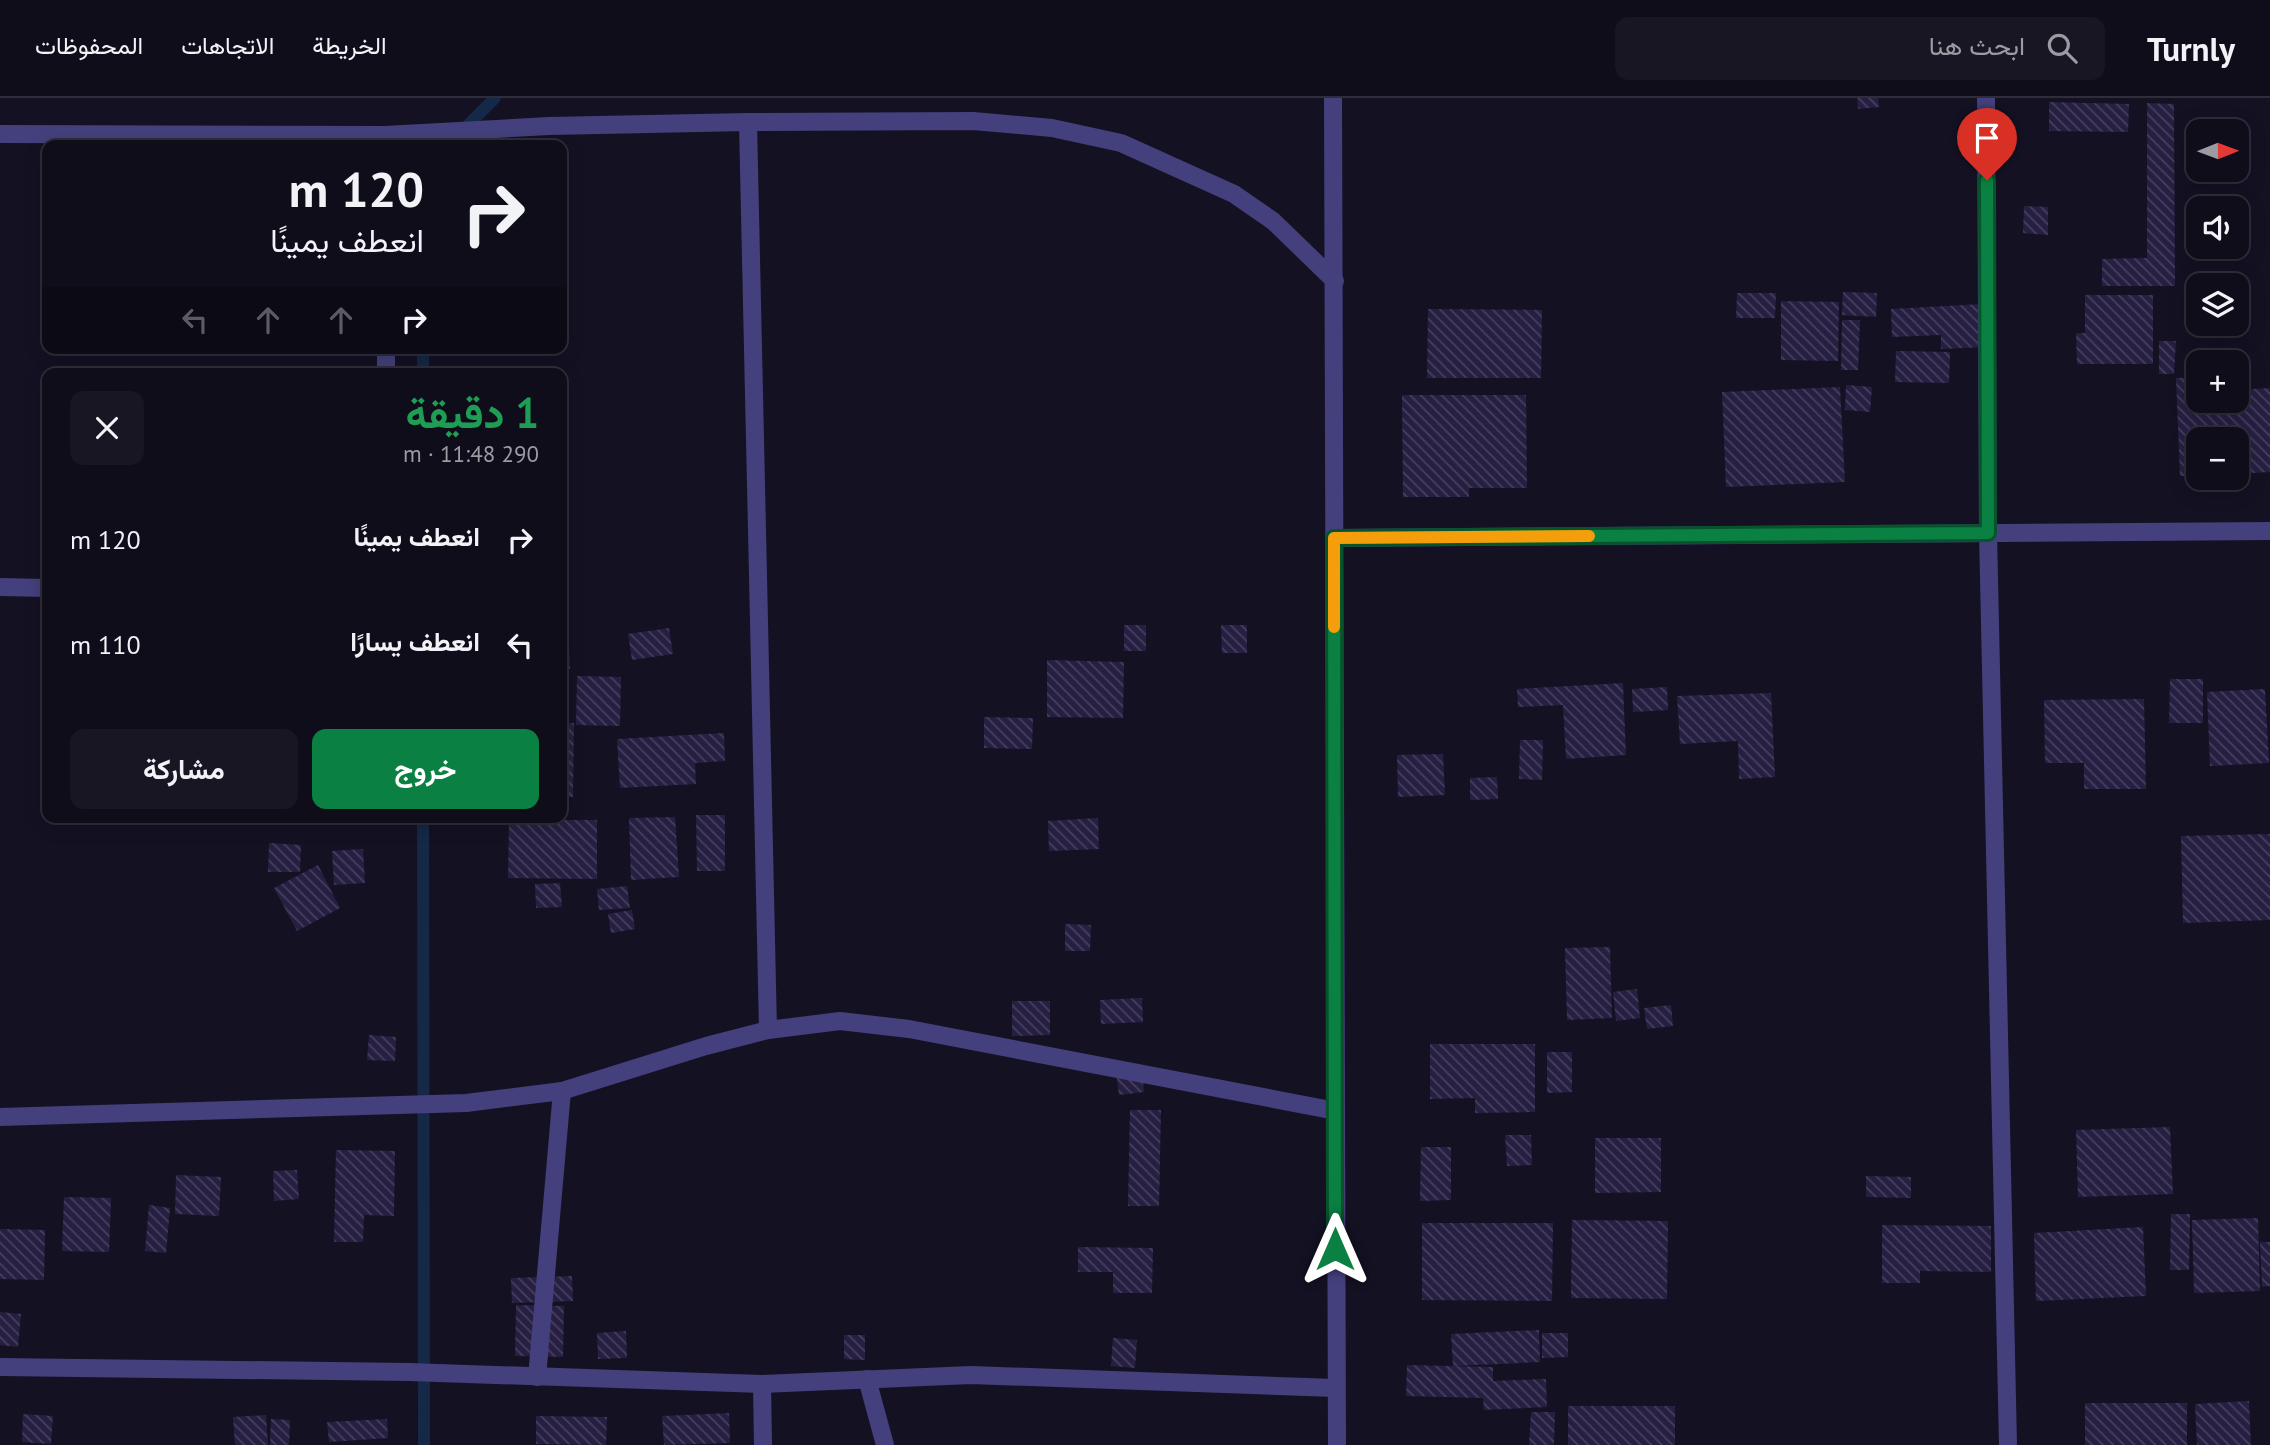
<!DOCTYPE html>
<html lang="ar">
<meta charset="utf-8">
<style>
body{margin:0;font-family:"PT Sans",Vazirmatn,sans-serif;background:#181623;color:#f1f3f6;direction:rtl;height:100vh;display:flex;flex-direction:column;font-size:26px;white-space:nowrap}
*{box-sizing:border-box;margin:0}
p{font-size:23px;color:#9b9ca2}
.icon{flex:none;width:38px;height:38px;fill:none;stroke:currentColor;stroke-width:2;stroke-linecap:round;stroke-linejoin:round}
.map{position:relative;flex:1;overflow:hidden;direction:ltr}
.sheet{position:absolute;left:42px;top:270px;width:525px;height:455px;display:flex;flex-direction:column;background:#0f0d1a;border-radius:14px;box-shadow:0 4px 18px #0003,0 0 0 2px #2f2d39;direction:rtl}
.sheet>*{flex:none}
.banner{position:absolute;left:42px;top:42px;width:525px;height:214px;border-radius:14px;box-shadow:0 4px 18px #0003,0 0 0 2px #2f2d39;direction:rtl;background:#0f0d1a;color:#f1f3f6;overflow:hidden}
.needle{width:46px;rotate:89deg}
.fabs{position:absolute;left:2186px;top:21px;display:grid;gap:14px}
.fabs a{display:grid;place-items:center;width:63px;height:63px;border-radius:14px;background:#0f0d1a;box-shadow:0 4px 18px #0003,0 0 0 2px #2f2d39;font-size:35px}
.pin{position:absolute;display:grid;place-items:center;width:60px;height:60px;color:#fff;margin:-72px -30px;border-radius:50% 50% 50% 0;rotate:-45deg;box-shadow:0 0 7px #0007}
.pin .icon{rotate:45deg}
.me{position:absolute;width:77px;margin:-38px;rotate:0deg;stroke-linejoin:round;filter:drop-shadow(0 0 5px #0008)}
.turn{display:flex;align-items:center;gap:24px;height:147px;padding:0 28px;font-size:32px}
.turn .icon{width:91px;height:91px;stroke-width:2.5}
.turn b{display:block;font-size:49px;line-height:60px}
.lanes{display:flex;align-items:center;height:66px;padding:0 28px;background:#0003;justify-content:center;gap:35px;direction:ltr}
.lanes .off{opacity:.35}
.round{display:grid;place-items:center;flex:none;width:74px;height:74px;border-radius:14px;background:#181623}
.overview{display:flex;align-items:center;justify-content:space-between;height:119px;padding:0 28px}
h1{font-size:42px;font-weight:700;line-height:52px;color:#1e9e55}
.button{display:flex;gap:14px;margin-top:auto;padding:14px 28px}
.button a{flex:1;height:80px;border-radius:14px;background:#0b8043;color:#fff;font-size:28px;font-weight:700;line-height:80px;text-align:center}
.button a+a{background:#181623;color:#f1f3f6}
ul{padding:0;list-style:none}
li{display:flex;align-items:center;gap:21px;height:105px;padding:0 28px}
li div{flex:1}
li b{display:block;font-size:26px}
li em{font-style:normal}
header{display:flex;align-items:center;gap:42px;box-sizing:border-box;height:98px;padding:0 35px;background:#0f0d1a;border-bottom:2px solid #2f2d39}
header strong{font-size:33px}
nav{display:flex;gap:38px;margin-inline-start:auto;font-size:24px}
.search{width:490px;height:63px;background:#181623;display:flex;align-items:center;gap:18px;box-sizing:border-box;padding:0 24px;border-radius:14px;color:#9b9ca2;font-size:26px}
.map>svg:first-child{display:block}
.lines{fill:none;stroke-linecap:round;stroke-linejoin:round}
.stream{stroke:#152848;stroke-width:12}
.building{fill:url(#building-back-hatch)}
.minor{stroke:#44407d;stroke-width:18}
.route-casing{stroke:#07532c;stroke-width:18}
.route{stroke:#0b8043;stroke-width:12}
.slow{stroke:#f59e0b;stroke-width:12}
</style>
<header>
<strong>Turnly</strong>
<div class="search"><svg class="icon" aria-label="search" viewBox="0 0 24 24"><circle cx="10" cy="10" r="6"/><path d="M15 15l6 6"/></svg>ابحث هنا</div>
<nav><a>الخريطة</a><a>الاتجاهات</a><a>المحفوظات</a></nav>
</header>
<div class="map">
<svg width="2270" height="1347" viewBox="0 0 2270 1347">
<defs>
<pattern id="building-back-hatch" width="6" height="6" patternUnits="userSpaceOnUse" patternTransform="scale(1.75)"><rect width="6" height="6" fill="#271f42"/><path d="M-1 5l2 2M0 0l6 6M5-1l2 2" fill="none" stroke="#463f5e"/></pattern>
</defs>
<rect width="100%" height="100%" fill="#141123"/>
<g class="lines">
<g class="stream">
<polyline points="448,47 495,0"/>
<polyline points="423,250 423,275"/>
<polyline points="423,719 424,1347"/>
</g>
</g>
<g class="building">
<polygon points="1857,0 1878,0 1879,9 1858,11"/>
<polygon points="2049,4 2129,6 2128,34 2049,33"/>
<polygon points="2147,5 2174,6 2175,188 2102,188 2102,161 2147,160"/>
<polygon points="2024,108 2048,109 2048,137 2023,135"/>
<polygon points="1843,194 1877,195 1876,219 1842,217"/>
<polygon points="1737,195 1776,195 1775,220 1736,220"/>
<polygon points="2085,197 2153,197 2153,266 2077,266 2076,235 2085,235"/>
<polygon points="1781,203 1839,204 1838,263 1781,262"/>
<polygon points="1983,206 1985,249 1941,251 1941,237 1892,239 1891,211"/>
<polygon points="1428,211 1542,212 1541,280 1427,280"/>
<polygon points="1842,222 1860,222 1858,272 1841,272"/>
<polygon points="2159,243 2176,243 2174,276 2159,276"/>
<polygon points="1896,253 1950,254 1949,285 1895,284"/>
<polygon points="2198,279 2198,303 2236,303 2236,292 2270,290 2270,374 2236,376 2236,341 2198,341 2198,378 2180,378 2176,280"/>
<polygon points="1846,287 1872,289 1870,314 1845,312"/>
<polygon points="1840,289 1845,384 1726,389 1722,294"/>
<polygon points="1402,297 1526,297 1527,390 1469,390 1469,399 1403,399"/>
<rect x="1124" y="527" width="22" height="26"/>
<polygon points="1221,527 1247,527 1247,555 1222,555"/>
<polygon points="669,530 673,556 632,562 628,536"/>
<polygon points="562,534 568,534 570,571 562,571"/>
<polygon points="1047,562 1124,564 1123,620 1047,619"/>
<polygon points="577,578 621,579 620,628 576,627"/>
<polygon points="2170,581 2203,581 2203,625 2169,625"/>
<polygon points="1623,585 1626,657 1566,661 1563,607 1518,609 1517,591"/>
<polygon points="1667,589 1668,612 1633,614 1632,591"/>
<polygon points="2265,591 2269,665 2210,668 2207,594"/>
<polygon points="1771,595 1775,679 1739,681 1738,643 1680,646 1677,598"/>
<polygon points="2144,601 2146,691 2084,691 2084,665 2045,665 2044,602"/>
<polygon points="984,619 1033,620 1032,651 984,650"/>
<polygon points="562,625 574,625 573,699 562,699"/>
<polygon points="724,635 725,663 695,665 696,686 620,690 617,641"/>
<polygon points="1520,642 1543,642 1542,682 1519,681"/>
<polygon points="1443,656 1445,697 1398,699 1397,657"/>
<polygon points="1497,679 1498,701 1470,702 1470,680"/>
<polygon points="696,717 725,717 725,773 697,773"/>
<polygon points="675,719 679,779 631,782 629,720"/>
<polygon points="1098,720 1099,751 1049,753 1048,723"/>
<polygon points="509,722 597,722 597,781 508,780"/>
<polygon points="2270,736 2270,822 2183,825 2181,738"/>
<polygon points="269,745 301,747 300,774 268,774"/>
<polygon points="363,751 365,785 334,787 332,753"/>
<polygon points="318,767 340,810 297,833 274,790"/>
<polygon points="560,785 562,809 536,810 535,786"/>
<polygon points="627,788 630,810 599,812 597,791"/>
<polygon points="632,812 635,831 611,835 608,816"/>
<polygon points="1065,826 1091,827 1090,853 1065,853"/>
<polygon points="1610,849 1612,920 1567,922 1565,850"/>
<polygon points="1637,891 1640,920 1616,923 1613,894"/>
<polygon points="1142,900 1143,924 1101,926 1100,902"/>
<polygon points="1012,903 1050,903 1050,937 1012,938"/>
<polygon points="1671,907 1673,928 1647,931 1644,910"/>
<polygon points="369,937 396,939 395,963 367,962"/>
<polygon points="1430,946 1535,946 1535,1014 1475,1015 1475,1000 1430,1001"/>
<polygon points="1547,954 1572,954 1572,994 1547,995"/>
<polygon points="1142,972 1144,994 1119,997 1116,974"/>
<polygon points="1130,1012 1161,1012 1159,1108 1128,1108"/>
<polygon points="2170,1029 2173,1096 2078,1099 2076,1032"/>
<polygon points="1505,1037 1531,1037 1532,1067 1507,1068"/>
<polygon points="1595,1040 1661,1040 1661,1094 1595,1095"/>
<polygon points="1421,1049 1451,1049 1451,1102 1420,1103"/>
<polygon points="336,1052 395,1053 394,1118 364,1117 363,1144 334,1144"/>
<polygon points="297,1072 299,1101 274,1103 273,1073"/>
<polygon points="176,1077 221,1079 219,1118 175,1116"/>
<polygon points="1866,1078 1911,1079 1911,1100 1866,1099"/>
<polygon points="64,1099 111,1100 109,1154 62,1153"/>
<polygon points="149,1107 170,1110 166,1155 145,1153"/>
<polygon points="2171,1116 2190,1116 2189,1172 2170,1172"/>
<polygon points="2258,1120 2260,1193 2194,1195 2192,1122"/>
<polygon points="1572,1122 1668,1123 1667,1201 1571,1200"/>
<polygon points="1422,1125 1553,1125 1552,1203 1422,1202"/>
<polygon points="1882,1127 1991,1128 1991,1174 1920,1173 1920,1185 1882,1185"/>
<polygon points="2143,1129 2146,1198 2036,1203 2034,1135"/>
<polygon points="0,1131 45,1132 44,1182 0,1181"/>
<polygon points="2260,1144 2270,1144 2270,1188 2262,1189"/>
<polygon points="1078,1149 1153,1150 1152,1195 1113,1195 1113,1174 1078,1174"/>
<polygon points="572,1178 573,1203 512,1205 511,1180"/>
<polygon points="516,1207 564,1208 563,1259 515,1258"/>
<polygon points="0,1214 21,1216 18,1249 0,1247"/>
<polygon points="1539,1232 1540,1264 1453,1268 1451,1236"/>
<polygon points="626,1233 627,1260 598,1261 597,1235"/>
<polygon points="1542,1235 1568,1235 1568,1259 1542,1260"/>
<polygon points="844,1237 865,1237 865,1262 844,1261"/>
<polygon points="1113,1240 1137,1242 1135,1270 1111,1268"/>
<polygon points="1407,1267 1493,1269 1493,1283 1546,1281 1547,1309 1484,1312 1483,1300 1406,1298"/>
<polygon points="2249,1303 2251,1347 2197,1347 2195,1306"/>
<rect x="2085" y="1305" width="102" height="42"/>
<rect x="1568" y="1308" width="107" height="39"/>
<polygon points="1531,1314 1555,1314 1554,1347 1529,1347"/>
<polygon points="729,1315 730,1345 664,1347 662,1318"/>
<polygon points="23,1316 53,1318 51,1346 22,1344"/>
<polygon points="266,1317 268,1347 235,1347 233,1319"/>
<polygon points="536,1318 607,1319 606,1347 536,1346"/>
<polygon points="271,1321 290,1322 289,1347 270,1347"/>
<polygon points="387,1321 388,1340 329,1344 327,1324"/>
</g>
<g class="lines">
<g class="minor">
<polyline points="1333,0 1337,1347"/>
<polyline points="1986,0 1988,435 2008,1347"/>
<polyline points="748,24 768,932"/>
<polyline points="0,36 385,37 549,28 748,24 973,23 1052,30 1121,45 1234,96 1273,123 1335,183"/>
<polyline points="386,275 386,250"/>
<polyline points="1334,440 2270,433"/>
<polyline points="0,489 47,490"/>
<polyline points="0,1019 466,1005 562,993 706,948 768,932 840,923 909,931 1336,1013"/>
<polyline points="0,1269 409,1274 762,1286 763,1347"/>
<polyline points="537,1279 562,993"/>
<polyline points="867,1281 885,1347"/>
<polyline points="762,1286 971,1277 1335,1290"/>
</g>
</g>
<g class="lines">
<defs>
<polyline id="route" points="1335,1151 1334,440 1988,435 1987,82"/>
</defs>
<use href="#route" class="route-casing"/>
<use href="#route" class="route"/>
<polyline class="slow" points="1334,529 1334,440 1589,438"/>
</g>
</svg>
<div class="fabs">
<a><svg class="needle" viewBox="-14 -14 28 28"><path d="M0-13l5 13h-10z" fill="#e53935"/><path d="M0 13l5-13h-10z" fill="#9b9ca2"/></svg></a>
<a><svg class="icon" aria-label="sound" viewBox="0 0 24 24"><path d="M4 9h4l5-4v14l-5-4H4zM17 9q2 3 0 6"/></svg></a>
<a><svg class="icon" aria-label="layers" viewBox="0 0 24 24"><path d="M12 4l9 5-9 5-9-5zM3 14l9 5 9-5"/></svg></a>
<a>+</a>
<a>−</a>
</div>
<div class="pin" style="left:1987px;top:82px;background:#d93025"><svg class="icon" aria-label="arrive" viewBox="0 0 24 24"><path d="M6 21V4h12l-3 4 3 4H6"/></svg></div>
<svg class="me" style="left:1335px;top:1151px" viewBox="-20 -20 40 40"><path d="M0-17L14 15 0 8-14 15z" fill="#0b8043" stroke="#fff" stroke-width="4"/></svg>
<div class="banner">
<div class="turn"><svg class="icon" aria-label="right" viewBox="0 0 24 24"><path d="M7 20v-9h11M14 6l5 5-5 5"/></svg><div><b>120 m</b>انعطف يمينًا</div></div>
<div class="lanes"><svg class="icon off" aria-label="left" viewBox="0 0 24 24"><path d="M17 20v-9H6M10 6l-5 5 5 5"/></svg><svg class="icon off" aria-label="ahead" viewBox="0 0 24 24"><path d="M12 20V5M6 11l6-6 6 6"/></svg><svg class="icon off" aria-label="ahead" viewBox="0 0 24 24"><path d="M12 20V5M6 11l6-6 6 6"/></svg><svg class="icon" aria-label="right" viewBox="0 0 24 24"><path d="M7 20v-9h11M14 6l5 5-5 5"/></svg></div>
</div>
<section class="sheet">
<div class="overview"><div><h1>1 دقيقة</h1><p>290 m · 11:48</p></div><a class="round"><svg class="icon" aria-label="close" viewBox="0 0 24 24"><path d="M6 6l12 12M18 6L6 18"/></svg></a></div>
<ul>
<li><svg class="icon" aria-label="right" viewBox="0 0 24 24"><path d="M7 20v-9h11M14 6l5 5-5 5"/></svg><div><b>انعطف يمينًا</b></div><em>120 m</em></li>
<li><svg class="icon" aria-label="left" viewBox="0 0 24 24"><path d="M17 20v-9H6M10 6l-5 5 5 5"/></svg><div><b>انعطف يسارًا</b></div><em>110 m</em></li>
</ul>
<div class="button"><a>خروج</a><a>مشاركة</a></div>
</section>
</div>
